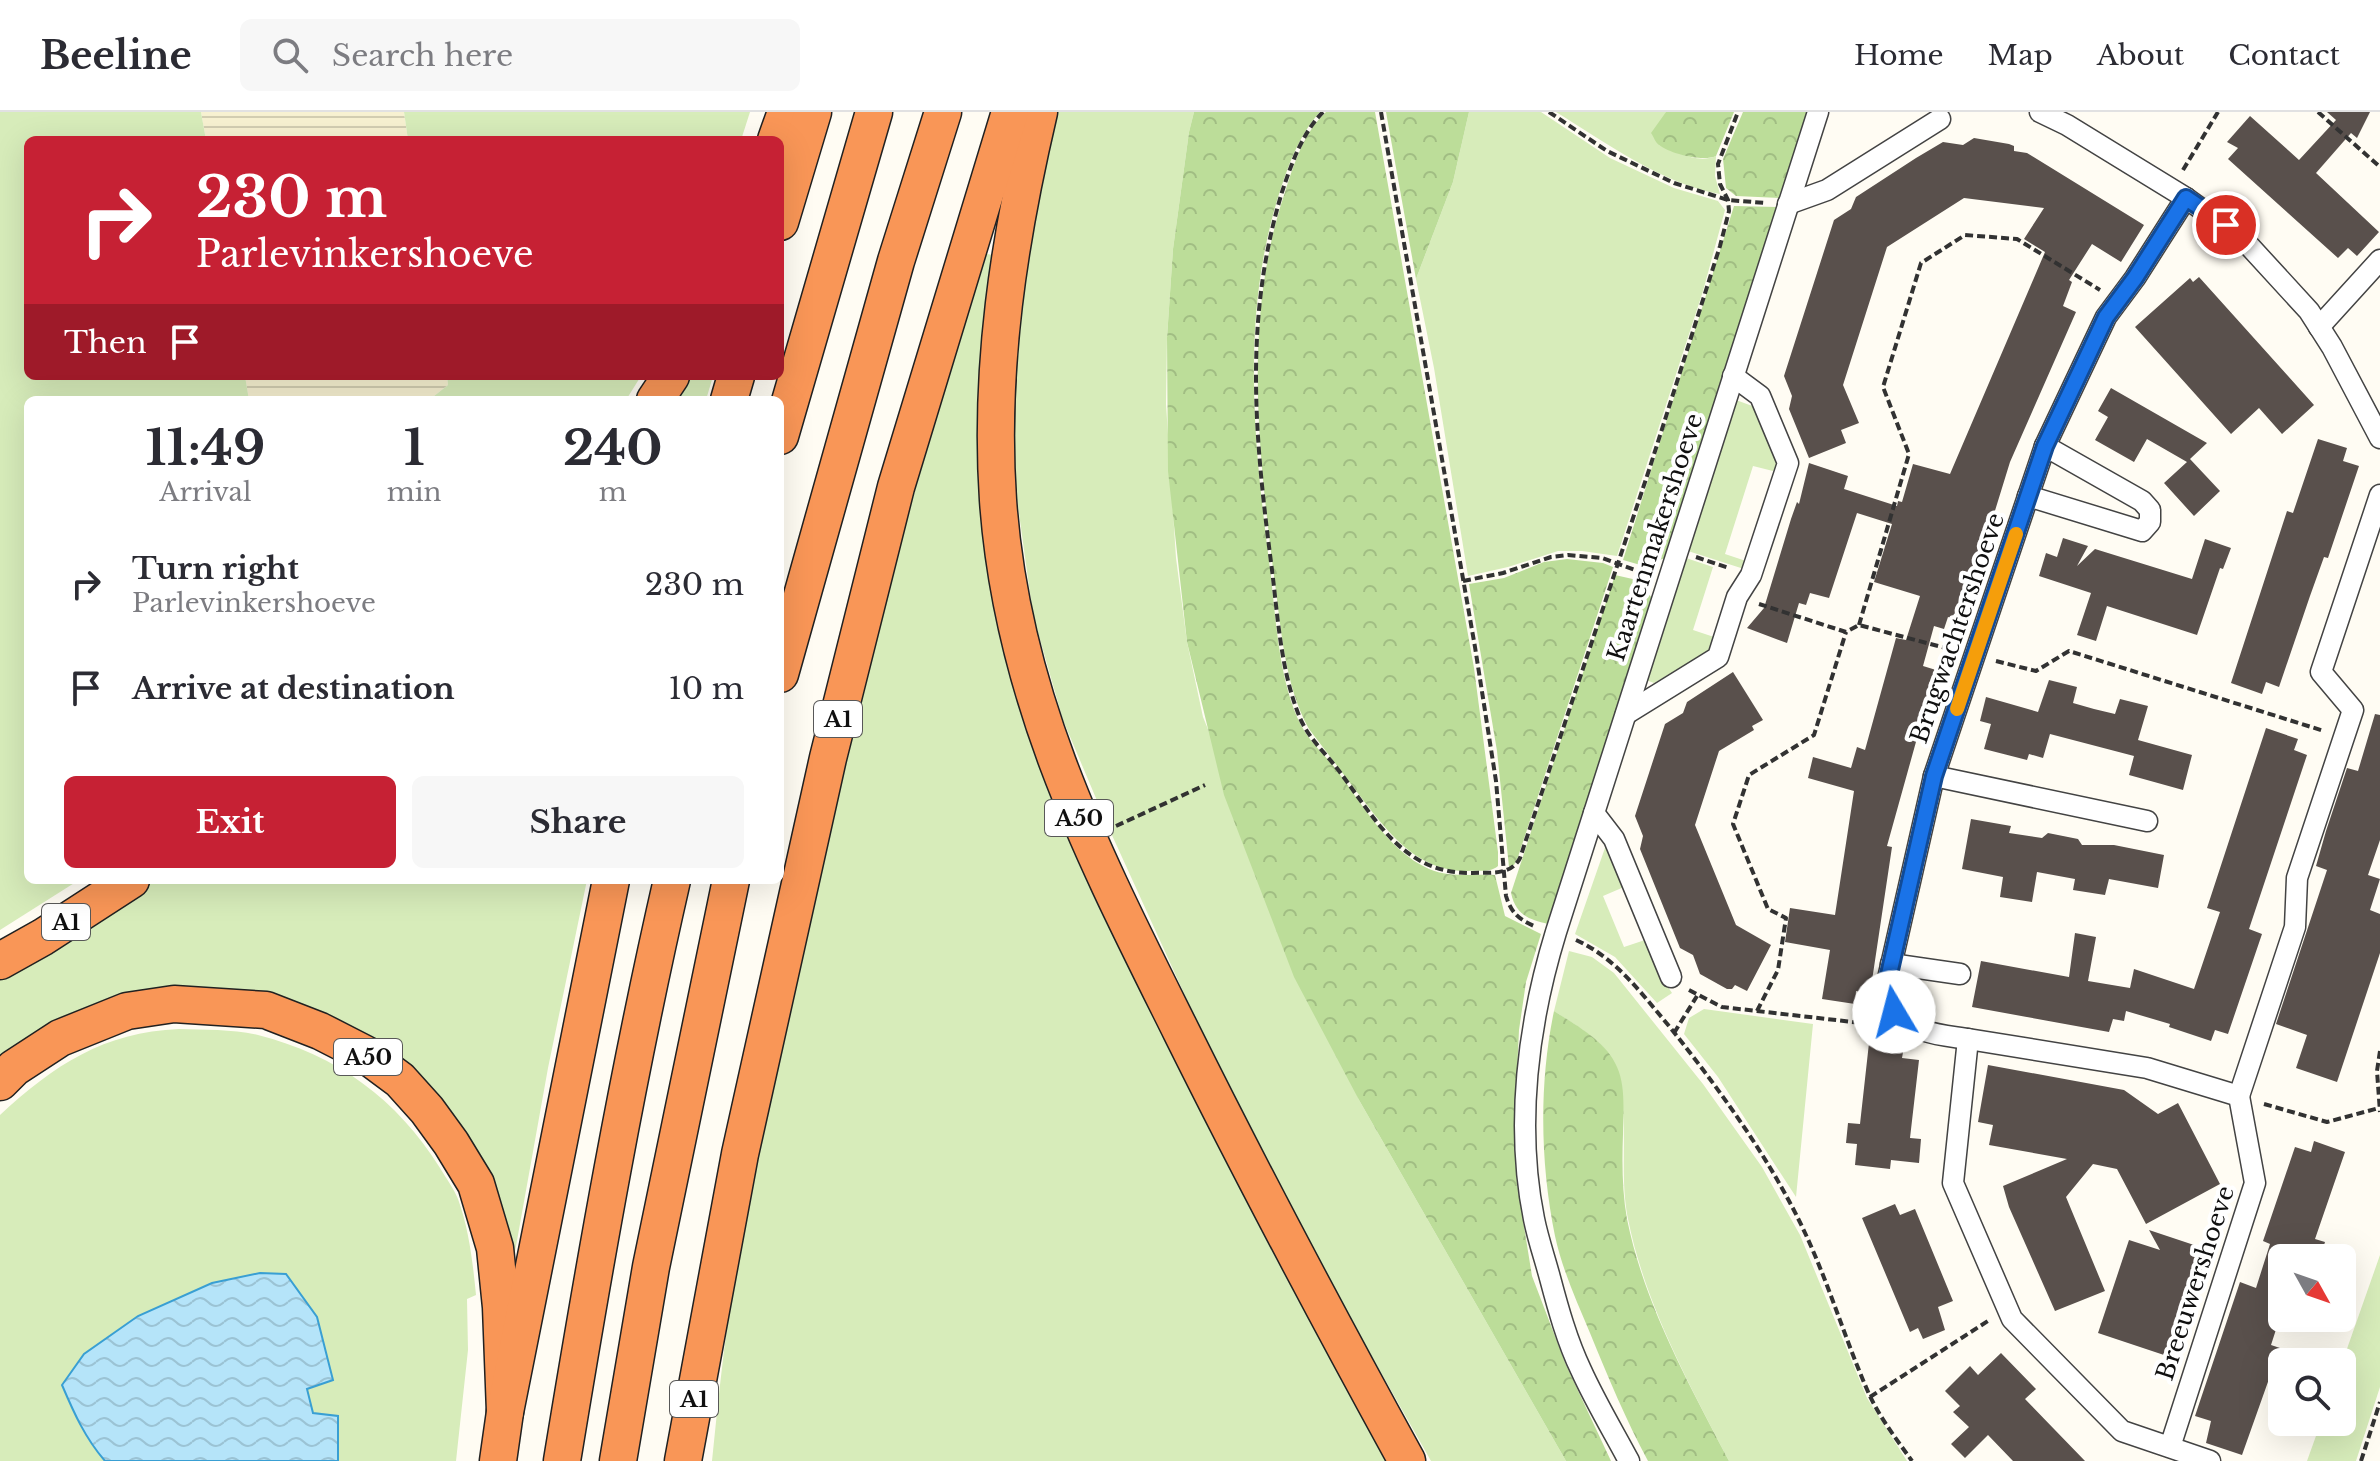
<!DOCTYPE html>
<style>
body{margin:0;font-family:"Libre Baskerville",serif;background:#f7f7f7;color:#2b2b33;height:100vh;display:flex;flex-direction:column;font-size:30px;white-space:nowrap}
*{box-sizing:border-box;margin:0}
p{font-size:26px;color:#7c7c81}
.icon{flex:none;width:44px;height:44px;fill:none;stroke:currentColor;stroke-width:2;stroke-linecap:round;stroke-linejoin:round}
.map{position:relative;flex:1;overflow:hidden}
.details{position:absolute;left:24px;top:284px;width:760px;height:488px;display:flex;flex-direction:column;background:#fff;border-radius:12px;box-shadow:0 8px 32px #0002}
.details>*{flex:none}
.top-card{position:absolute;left:24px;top:24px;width:760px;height:244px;border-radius:12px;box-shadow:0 8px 32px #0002;background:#c62134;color:#fff;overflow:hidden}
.needle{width:52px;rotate:130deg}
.buttons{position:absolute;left:2268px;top:1132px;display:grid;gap:16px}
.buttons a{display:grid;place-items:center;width:88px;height:88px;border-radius:12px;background:#fff;box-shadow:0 8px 32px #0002;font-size:40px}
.pin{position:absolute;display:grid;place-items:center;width:68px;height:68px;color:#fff;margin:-34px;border:4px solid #fff;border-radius:50%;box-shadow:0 2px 8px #0007}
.me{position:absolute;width:88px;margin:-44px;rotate:352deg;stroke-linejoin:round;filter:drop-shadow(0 0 6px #0008)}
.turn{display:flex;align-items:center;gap:28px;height:168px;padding:0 40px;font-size:36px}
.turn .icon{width:104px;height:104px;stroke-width:2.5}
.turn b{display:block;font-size:56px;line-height:68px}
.then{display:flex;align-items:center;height:76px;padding:0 40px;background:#0003;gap:16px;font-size:30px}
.eta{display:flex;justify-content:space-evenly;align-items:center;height:136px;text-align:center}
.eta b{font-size:48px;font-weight:800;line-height:56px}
.primary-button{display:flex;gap:16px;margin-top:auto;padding:16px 40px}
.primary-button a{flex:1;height:92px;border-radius:12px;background:#c62134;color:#fff;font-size:32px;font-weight:800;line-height:92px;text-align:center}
.primary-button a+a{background:#f7f7f7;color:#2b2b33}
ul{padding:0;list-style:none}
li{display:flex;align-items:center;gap:24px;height:104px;padding:0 40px}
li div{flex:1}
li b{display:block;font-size:30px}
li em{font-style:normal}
header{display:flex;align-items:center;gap:48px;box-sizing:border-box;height:112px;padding:0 40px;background:#fff;border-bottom:2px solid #e1e1e2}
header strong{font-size:38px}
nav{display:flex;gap:44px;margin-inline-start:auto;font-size:28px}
.search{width:560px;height:72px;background:#f7f7f7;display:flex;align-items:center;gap:20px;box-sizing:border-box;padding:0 28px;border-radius:12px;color:#7c7c81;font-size:30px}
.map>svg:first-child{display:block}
.farmland{fill:url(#farmland-rules)}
.green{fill:#d7ecba}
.forest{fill:url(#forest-crowns)}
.water{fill:url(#water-waves);stroke:#399fd3;stroke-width:2}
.building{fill:#59504c}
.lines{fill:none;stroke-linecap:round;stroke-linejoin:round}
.street-casing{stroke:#434343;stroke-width:23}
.highway-casing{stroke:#212121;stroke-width:39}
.path{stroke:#323232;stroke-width:4;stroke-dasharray:8 4;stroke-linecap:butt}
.street{stroke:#fff;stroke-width:20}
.highway{stroke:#f99657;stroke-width:36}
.route-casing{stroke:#114b97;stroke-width:20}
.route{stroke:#1a73e8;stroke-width:14}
.slow{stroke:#f59e0b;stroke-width:14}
.labels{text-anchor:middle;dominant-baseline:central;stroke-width:8;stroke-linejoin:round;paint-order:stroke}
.shield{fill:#fff;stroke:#585858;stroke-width:2}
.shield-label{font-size:22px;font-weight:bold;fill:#101010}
.street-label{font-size:24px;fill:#101010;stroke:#fff}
</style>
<header>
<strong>Beeline</strong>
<div class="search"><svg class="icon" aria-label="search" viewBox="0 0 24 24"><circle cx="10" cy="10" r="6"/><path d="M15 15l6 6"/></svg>Search here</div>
<nav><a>Home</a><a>Map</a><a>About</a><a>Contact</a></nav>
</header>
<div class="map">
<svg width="2380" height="1349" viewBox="0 0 2380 1349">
<defs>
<pattern id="farmland-rules" width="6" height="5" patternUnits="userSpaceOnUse" patternTransform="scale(2)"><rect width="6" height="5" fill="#f7f1d1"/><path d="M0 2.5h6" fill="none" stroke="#d3ceb2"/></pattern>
<pattern id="forest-crowns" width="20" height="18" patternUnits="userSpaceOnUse" patternTransform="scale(2)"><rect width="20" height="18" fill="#bcdd99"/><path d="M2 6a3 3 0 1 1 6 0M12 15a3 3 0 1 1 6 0" fill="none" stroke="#a1bd83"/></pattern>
<pattern id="water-waves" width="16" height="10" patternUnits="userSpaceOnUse" patternTransform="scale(2)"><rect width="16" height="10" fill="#b5e4f9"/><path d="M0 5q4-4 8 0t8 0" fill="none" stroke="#9bc3d4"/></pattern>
</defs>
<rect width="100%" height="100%" fill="#fffcf3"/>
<g class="farmland">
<polygon points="201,0 404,0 408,28 206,28"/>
<polygon points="245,264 447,264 448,273 429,288 249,288"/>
</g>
<g class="green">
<polygon points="0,0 201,0 206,28 28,28 28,264 245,264 249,288 28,288 28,768 79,768 0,818"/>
<polygon points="404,0 750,0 741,28 408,28"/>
<polygon points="1057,0 1194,0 1189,20 1173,137 1167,226 1166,292 1176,446 1187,530 1203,605 1359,988 1566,1349 1431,1349 1336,1181 1203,923 1106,710 1063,608 1033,503 1014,365 1011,312 1015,230 1043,50"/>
<polygon points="1469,0 1541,0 1610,46 1674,76 1718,89 1725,98 1703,179 1617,444 1582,439 1558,439 1508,455 1468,464 1434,256 1416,167 1453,70"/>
<path d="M 1556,0 L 1666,0 L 1659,33 C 1677,40 1697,52 1716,44 L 1715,64 L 1720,82 C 1664,73 1603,29 1556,0 Z"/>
<path d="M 982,141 L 998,144 L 1015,540 L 1396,1349 L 712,1349 C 717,1300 722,1250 729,1201 C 742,1102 766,1004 787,907 C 841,649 908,394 982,141 Z"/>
<polygon points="447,264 641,264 626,288 429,288 448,273"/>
<polygon points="671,264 713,264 706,288 658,288"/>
<polygon points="1736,288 1755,295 1778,351 1773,359 1753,354 1725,442 1746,449 1744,457 1688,439"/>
<polygon points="1686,446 1713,455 1693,518 1714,525 1708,540 1654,571 1646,568"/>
<polygon points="1606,733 1624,775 1603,784 1624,835 1645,828 1660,863 1672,881 1657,891 1615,845 1575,822"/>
<polygon points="137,768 587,768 548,956 511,1162 439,989 219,881 0,957 0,855"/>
<path d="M 1569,839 L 1592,845 L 1614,861 L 1703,972 L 1762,1055 L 1800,1123 L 1867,1286 L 1907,1349 L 1729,1349 C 1689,1272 1645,1192 1628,1107 C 1617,1053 1634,996 1610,945 C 1602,927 1570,910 1554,899 Z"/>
<polygon points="1704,897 1813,912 1796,1085 1718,965 1684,922 1689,906"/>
<path d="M 179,917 C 205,918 233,917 258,923 C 337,943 397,987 440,1056 C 446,1066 454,1077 458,1087 C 469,1117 473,1152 476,1183 L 467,1187 L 468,1238 L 456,1349 L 338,1349 L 337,1305 L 313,1301 L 307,1277 L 62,1274 C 74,1301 85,1326 105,1349 L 0,1349 L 0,1003 C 54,953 104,920 179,917 Z"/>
<polygon points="2380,1143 2380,1275 2356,1349 2307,1349 2321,1310 2342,1310 2342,1251"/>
</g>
<g class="forest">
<path d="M 1194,0 L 1320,0 C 1297,25 1286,60 1276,92 C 1240,216 1255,339 1271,465 C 1276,510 1280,573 1301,613 C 1309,629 1324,642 1335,656 C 1362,691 1387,738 1429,757 C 1451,766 1473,762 1495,763 L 1505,804 L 1541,822 L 1526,870 L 1519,918 L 1514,1026 L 1517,1071 L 1532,1164 L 1566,1253 L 1611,1349 L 1566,1349 L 1359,988 L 1294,865 L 1224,683 L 1187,530 L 1168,359 L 1167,226 L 1173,137 L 1189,20 Z"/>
<path d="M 1326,0 L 1375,0 L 1474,556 L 1498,740 L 1498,754 C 1490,761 1478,758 1468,759 C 1414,760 1384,715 1354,676 C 1339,656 1324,637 1309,617 C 1284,572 1281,514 1274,464 C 1258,336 1243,205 1285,80 C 1294,52 1304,20 1326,0 Z"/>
<polygon points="1386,0 1469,0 1453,70 1416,167"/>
<path d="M 1666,0 L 1734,0 L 1716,44 C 1703,50 1671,42 1659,33 C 1655,30 1654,25 1651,21 Z"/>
<polygon points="1743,0 1807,0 1780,86 1736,84 1726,76 1723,47"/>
<polygon points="1734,94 1777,95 1665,446 1644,454 1623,448"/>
<polygon points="1567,447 1603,451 1613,455 1518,745 1514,753 1509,755 1497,639 1469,472 1504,466 1544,450"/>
<path d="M 1615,463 L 1637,468 L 1652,486 L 1548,812 C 1528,807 1516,803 1511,781 Z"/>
<path d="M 1554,899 C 1576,913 1607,930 1617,955 C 1626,975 1623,1000 1623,1022 C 1622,1050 1622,1079 1627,1107 C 1644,1192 1689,1272 1729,1349 L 1648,1349 C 1626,1308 1608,1265 1590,1221 C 1577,1190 1562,1157 1555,1124 C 1540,1051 1539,971 1554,899 Z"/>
</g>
<path class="water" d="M 260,1161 L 286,1162 L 317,1205 L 333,1268 L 307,1277 L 313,1301 L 338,1304 L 338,1349 L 105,1349 C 85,1326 74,1301 62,1273 L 84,1242 L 138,1204 L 212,1171 Z"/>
<g class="building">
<polygon points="2327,0 2370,0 2357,26 2351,21 2316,61 2379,120 2357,144 2348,136 2338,146 2228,47 2238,36 2227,30 2250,4 2299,48 2336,8"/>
<polygon points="1974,26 2009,32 2014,34 2014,39 2027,41 2144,113 2121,150 2092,132 2069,168 2072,170 2063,194 2076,200 2010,350 1961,509 1948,505 1944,517 1934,514 1923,554 1936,558 1887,734 1892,735 1870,882 1856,879 1855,892 1822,887 1830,838 1785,830 1790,796 1835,803 1854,679 1808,666 1813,645 1851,656 1857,635 1865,638 1896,526 1906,528 1920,484 1874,470 1892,412 1857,401 1829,486 1810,481 1806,493 1799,491 1787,531 1747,516 1764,496 1791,407 1797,390 1799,392 1809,351 1848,364 1844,377 1897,394 1898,389 1902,390 1913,352 1950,362 2045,140 2024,127 2044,96 1964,86 1887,135 1843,273 1859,311 1841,318 1846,331 1809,346 1789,297 1792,284 1784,264 1834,108 1851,97 1856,85 1916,46 1943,30 1963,33"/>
<polygon points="2199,165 2314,293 2282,322 2259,296 2231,322 2135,215 2190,166 2193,170"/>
<polygon points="2111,276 2207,331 2190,347 2220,379 2194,404 2164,371 2187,350 2147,327 2134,350 2095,328 2108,305 2098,299"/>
<polygon points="2318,327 2347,336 2343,349 2359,354 2328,446 2324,445 2310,484 2279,575 2266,570 2262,582 2231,571 2287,399 2293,401"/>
<polygon points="2063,426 2088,434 2077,454 2095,437 2192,467 2205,427 2231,436 2223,457 2220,456 2197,523 2107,494 2096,529 2077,523 2091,481 2039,464 2046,441 2057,445"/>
<polygon points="1733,560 1763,608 1752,614 1754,618 1719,639 1695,713 1736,813 1771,833 1747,879 1735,873 1732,877 1727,877 1700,862 1693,843 1680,836 1640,737 1643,724 1635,704 1665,612 1683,601 1687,590"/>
<polygon points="2049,568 2077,575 2073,591 2094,597 2115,602 2120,587 2148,594 2138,628 2192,643 2183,678 2129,663 2134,644 2050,622 2043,646 2029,642 2027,648 1984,637 1991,612 1980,609 1986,585 2038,600"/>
<polygon points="2375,602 2380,603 2380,728 2368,763 2380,767 2370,798 2380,802 2380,841 2337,970 2296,956 2307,923 2276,912 2327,758 2316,754 2326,719 2347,656 2358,659"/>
<polygon points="2266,616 2298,627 2294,638 2307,643 2249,817 2262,822 2228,922 2215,918 2211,929 2169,915 2170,912 2126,899 2124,909 2113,907 2109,920 1972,895 1981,849 2069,865 2075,821 2096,825 2088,869 2130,876 2134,857 2194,877 2220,800 2207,796"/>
<polygon points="1971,707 2011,714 2009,721 2042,726 2048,721 2078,727 2082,733 2114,733 2164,743 2158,776 2109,767 2105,783 2073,778 2075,767 2037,760 2032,790 2000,785 2003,765 1962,757"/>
<polygon points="1869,931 1904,935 1902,946 1919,948 1910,1026 1921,1027 1919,1051 1891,1048 1890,1057 1855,1053 1857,1032 1846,1031 1848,1011 1860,1012"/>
<polygon points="1988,953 2124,978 2158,1002 2178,991 2220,1072 2146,1112 2117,1057 2093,1052 2066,1085 2105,1179 2055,1199 2009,1095 2003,1074 2067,1047 1989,1033 1993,1013 1978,1010"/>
<polygon points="2314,1029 2345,1040 2315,1127 2325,1130 2320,1146 2282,1146 2282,1199 2271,1233 2280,1236 2242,1343 2206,1331 2211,1309 2195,1304 2240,1170 2256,1176 2270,1132 2263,1129 2295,1035 2311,1040"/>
<polygon points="1895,1092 1900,1103 1915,1097 1953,1189 1938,1195 1945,1218 1923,1227 1918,1216 1910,1220 1862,1106"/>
<polygon points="2149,1118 2209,1138 2173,1246 2098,1221 2129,1128 2160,1138"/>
<polygon points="2001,1241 2036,1277 2025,1287 2085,1349 2013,1349 1988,1323 1965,1346 1951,1332 1969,1315 1953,1300 1960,1294 1945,1279 1970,1254 1978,1263"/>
</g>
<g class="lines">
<defs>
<g id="street">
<polyline points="2040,0 2067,13 2186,86 2243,127 2309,199 2332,235 2380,326"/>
<polyline points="1788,92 1827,78 1940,7"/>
<polyline points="2319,215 2380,148"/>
<polyline points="2028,384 2142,419 2150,410 2150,398 2142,389 2045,334"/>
<polyline points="1626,602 1718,545 1737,485 1751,463 1788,351 1760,284 1733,264"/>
<polyline points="1934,664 2147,709"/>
<polyline points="1594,701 1614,727 1671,865"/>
<polyline points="1891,852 1960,862"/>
<path d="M 1968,927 C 1944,923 1913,922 1896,901 C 1890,894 1889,880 1887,871 L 1934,664 L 2045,334 L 2106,205 L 2135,166 L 2186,86"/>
<polyline points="2239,984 2295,815 2297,766 2353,598 2321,560 2380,383"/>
<polyline points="2170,1335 2255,1071 2239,984 2147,956 1968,927 1953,1071 2012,1207 2122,1319 2210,1349"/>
<path d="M 1629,1349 C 1613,1319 1595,1289 1581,1258 C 1567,1229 1558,1196 1550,1166 C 1545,1147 1538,1127 1534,1107 C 1515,1013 1528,911 1556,820 L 1818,0"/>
</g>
<g id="highway">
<path d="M 1039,0 C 1009,128 989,256 998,388 C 1012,587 1094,744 1181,919 C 1253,1064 1329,1207 1407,1349"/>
<polyline points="776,28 786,0"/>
<polyline points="780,110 813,0"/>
<polyline points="655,288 671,264"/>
<polyline points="729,288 736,264"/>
<polyline points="780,324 874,0"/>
<polyline points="780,562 896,149 943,0"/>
<polyline points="0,849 43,825 131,768"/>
<polyline points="0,970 14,956 60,926 127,899 174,892 266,898 320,919 365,942 400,968 427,998 451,1031 476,1072 495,1136 501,1195 505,1300"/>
<polyline points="498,1349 505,1300 611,768"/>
<path d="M 562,1349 C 594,1154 628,960 672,768"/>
<polyline points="618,1349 651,1155 731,768"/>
<polyline points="683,1349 740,1042 828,646 896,375 1010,0"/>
</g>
</defs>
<use href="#street" class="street-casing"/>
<use href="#highway" class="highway-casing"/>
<g class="path">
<path d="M 1323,0 C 1302,21 1291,53 1282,80 C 1243,209 1255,327 1272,458 C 1278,507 1281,560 1300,606 C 1308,625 1324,640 1336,655 C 1374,704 1401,762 1472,761 C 1490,760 1511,764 1520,746 L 1650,355 L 1720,134 L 1729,99 L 1728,88 L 1720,72 L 1718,52 L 1738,0"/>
<path d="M 1381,0 L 1475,535 L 1496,669 L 1506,784 C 1511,800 1518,807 1534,814"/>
<polyline points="1549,0 1607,39 1674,71 1728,88 1766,91"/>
<polyline points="2318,0 2380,55"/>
<polyline points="2183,58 2218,0"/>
<polyline points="1696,445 1729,456"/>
<polyline points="1463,469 1503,461 1551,445 1568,443 1602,446 1646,462"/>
<polyline points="1759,492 1846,520 1859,513 1953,538"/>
<polyline points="1859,513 1909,342 1883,275 1921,151 1965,123 2017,127 2100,178"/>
<polyline points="1996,549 2036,559 2069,539 2324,619"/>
<polyline points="1116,714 1205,673"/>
<path d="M 1576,828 C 1616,846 1641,881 1669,914 C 1720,978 1772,1049 1806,1123 C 1830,1175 1846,1230 1869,1282 C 1880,1306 1897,1328 1912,1349"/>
<polyline points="1689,878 1722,895 1879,913"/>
<polyline points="1757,899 1778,858 1786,806 1768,797 1733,712 1749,663 1814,623 1846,520"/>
<polyline points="1674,921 1697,884"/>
<polyline points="2380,939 2377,959 2380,1000"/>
<polyline points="2264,992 2327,1010 2379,996"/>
<polyline points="1870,1285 1991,1207"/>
<polyline points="2361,1349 2380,1290"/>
</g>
<use href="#street" class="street"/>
<use href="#highway" class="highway"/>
</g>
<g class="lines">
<defs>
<polyline id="route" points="1894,900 1887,871 1934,664 2045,334 2106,205 2135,166 2186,86 2226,113"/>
</defs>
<use href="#route" class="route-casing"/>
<use href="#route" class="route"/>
<polyline class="slow" points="1957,597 2016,422"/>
</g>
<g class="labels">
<g class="shield">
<rect x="814" y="589" width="48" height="36" rx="6"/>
<rect x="1045" y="688" width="68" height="36" rx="6"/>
<rect x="42" y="792" width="48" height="36" rx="6"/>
<rect x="334" y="927" width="68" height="36" rx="6"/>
<rect x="670" y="1269" width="48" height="36" rx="6"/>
</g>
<g class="shield-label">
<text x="838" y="607">A1</text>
<text x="1079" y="706">A50</text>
<text x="66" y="810">A1</text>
<text x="368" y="945">A50</text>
<text x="694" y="1287">A1</text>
</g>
<g class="street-label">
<text transform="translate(1655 425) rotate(-72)">Kaartenmakershoeve</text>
<text transform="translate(1957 516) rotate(-71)">Brugwachtershoeve</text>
<text transform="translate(2195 1171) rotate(-72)">Breeuwershoeve</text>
</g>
</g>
</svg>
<div class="buttons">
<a><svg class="needle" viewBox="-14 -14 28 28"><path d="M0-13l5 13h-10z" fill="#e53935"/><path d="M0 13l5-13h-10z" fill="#7c7c81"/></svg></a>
<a><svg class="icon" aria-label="search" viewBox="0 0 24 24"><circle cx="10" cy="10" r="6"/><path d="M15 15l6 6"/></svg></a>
</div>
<div class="pin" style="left:2226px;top:113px;background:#d93025"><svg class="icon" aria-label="arrive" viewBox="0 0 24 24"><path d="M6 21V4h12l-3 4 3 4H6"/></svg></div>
<svg class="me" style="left:1894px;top:900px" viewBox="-20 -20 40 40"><circle r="19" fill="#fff"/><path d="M0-13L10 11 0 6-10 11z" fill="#1a73e8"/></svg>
<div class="top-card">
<div class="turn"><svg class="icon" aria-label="right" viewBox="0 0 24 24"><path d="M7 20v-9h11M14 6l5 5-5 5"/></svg><div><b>230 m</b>Parlevinkershoeve</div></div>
<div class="then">Then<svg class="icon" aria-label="arrive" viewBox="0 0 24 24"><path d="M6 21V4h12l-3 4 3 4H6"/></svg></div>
</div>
<section class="details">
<div class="eta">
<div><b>11:49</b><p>Arrival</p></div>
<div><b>1</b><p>min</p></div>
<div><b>240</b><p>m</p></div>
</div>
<ul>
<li><svg class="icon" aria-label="right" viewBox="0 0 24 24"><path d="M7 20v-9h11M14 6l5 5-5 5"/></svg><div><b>Turn right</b><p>Parlevinkershoeve</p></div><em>230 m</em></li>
<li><svg class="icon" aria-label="arrive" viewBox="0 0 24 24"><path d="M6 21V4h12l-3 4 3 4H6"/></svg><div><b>Arrive at destination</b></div><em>10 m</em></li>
</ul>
<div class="primary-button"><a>Exit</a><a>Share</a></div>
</section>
</div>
